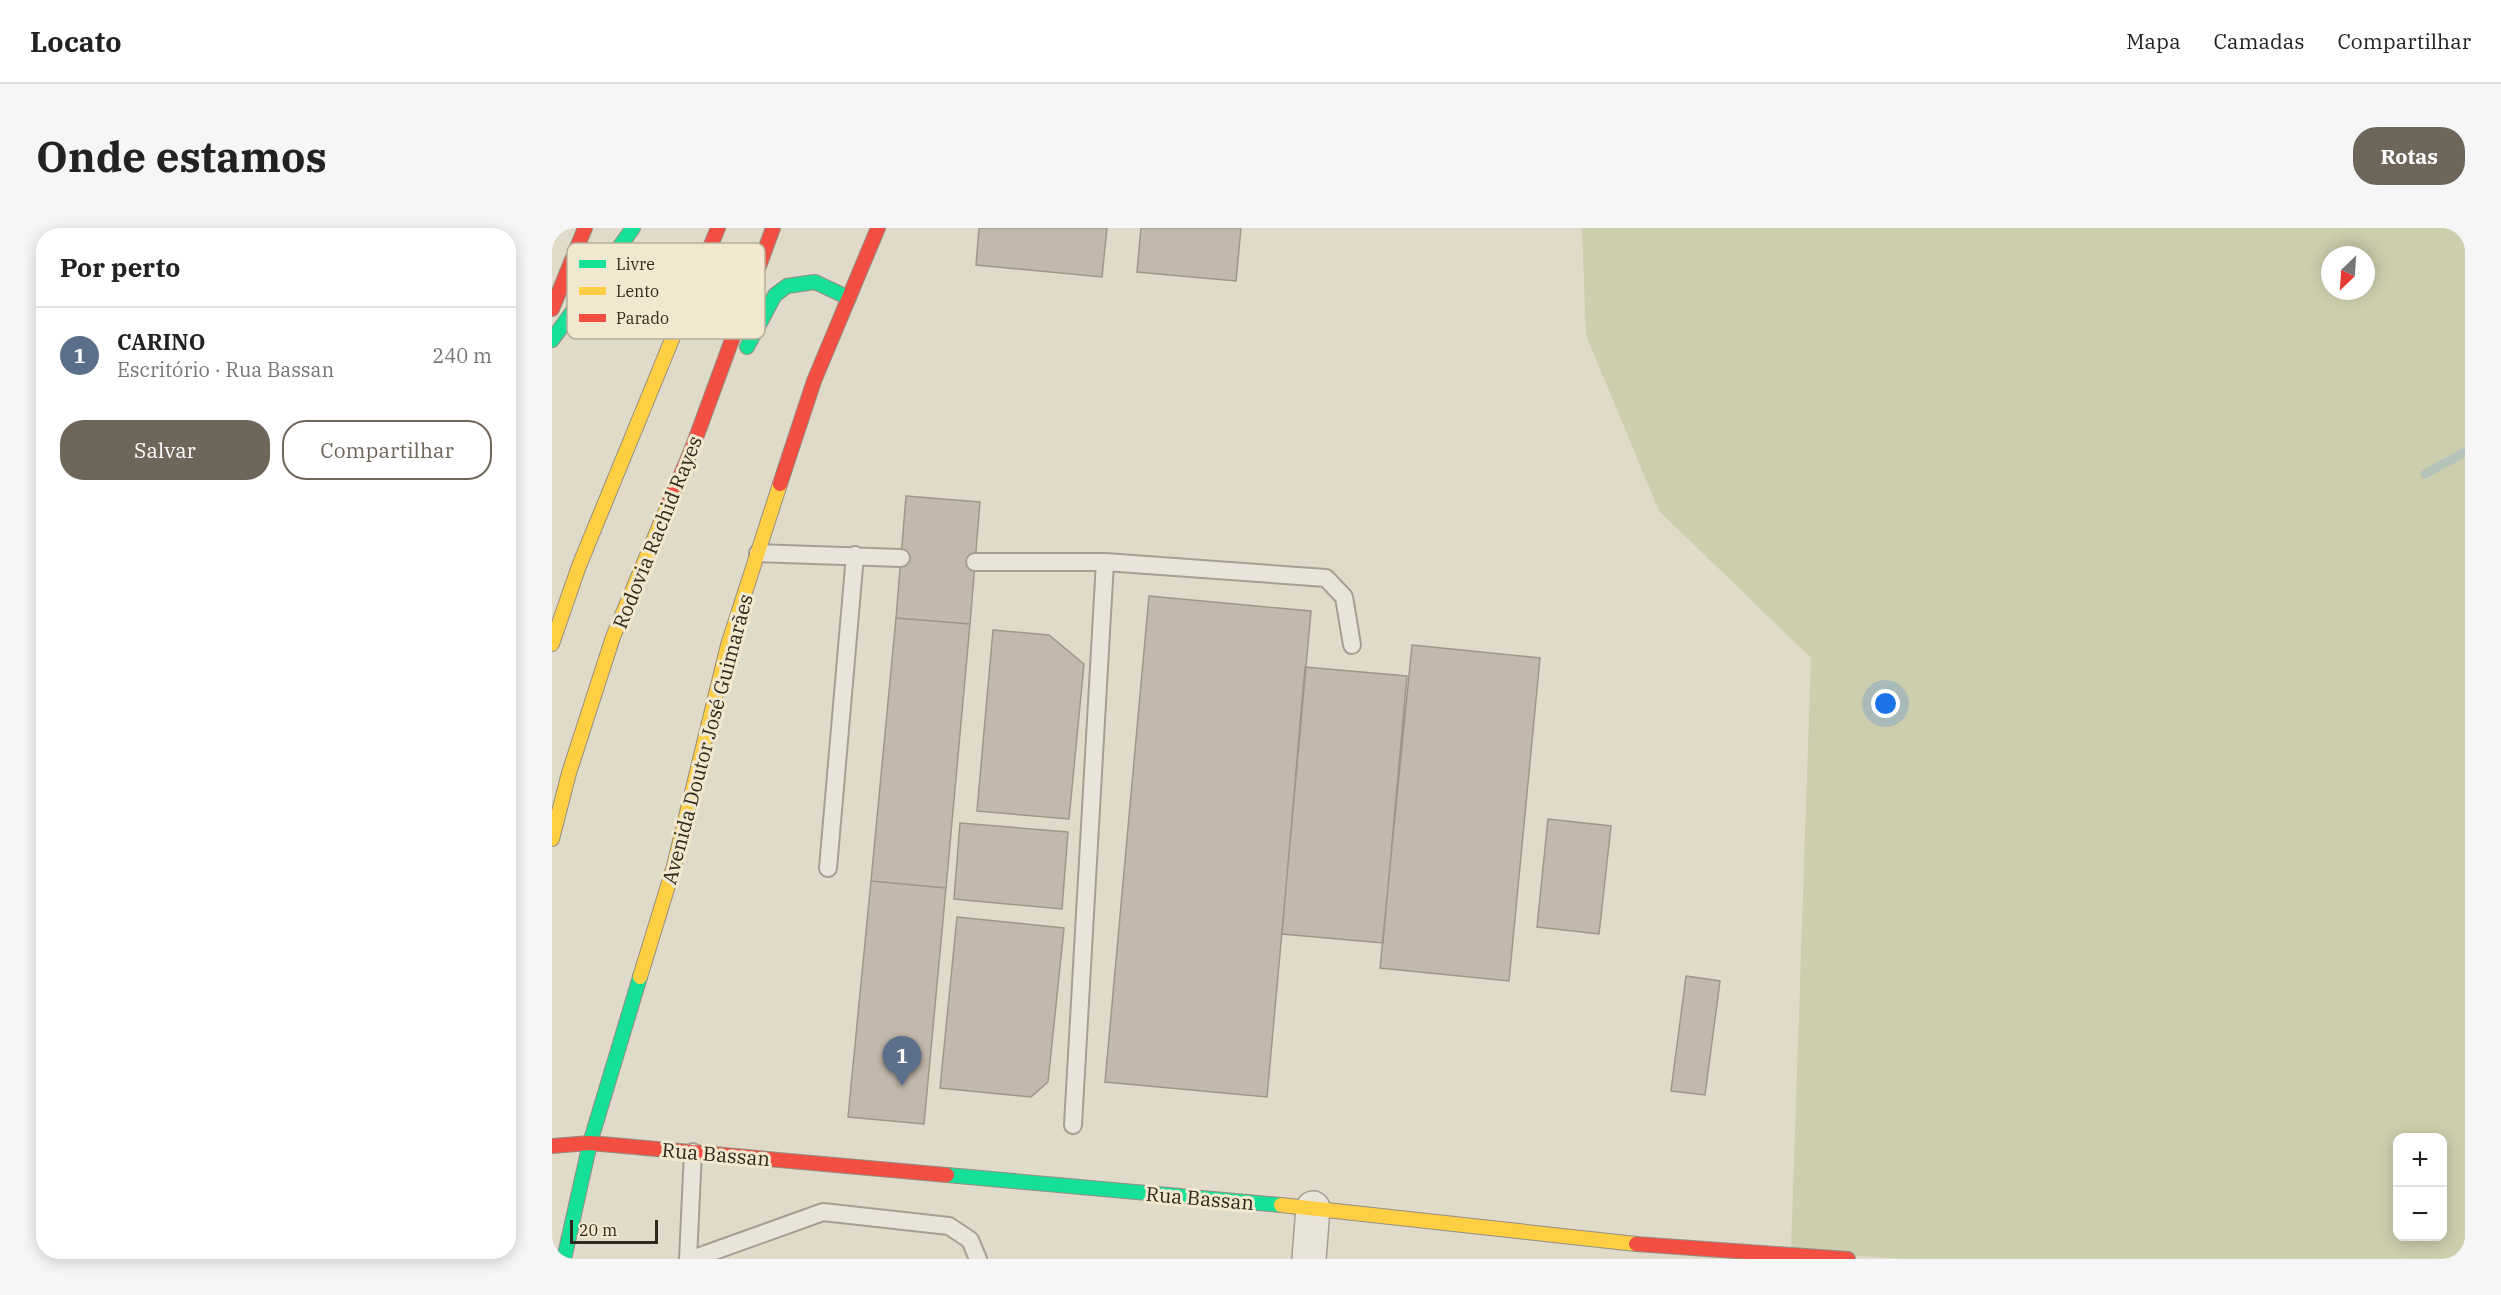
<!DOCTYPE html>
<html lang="pt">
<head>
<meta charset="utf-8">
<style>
  body { margin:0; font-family:"IBM Plex Serif",serif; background:#f6f6f6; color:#222 }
  .controls { position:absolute; right:18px; bottom:18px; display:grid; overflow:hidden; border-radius:12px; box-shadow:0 3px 15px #0003 }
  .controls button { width:54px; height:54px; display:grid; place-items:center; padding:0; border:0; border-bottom:2px solid #e0e0e0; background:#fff; color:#222; font:30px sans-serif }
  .compass { position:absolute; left:1769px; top:18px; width:54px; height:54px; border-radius:50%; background:#fff; box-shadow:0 3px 15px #0003; rotate:205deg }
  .scale { position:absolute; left:18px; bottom:15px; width:88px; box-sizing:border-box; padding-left:6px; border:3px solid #31281d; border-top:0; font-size:16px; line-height:21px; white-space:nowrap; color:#31281d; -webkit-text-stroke:4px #f1e8cf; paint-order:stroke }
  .you { position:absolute; left:1334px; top:476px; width:21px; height:21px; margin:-15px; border:4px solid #fff; border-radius:50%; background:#1a73e8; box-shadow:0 0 0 9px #1a73e833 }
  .badge { display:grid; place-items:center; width:39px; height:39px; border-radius:50%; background:#6e6659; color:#fff; font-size:20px; font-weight:700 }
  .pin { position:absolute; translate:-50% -50px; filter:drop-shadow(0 2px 3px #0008) }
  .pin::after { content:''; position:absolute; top:32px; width:21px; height:18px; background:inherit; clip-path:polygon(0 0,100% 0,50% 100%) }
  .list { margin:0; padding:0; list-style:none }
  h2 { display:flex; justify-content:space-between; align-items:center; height:78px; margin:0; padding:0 24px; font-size:26px }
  h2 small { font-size:20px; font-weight:400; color:#767676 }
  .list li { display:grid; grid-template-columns:39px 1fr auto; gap:18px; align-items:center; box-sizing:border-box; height:96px; padding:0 24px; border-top:2px solid #e0e0e0 }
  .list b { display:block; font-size:22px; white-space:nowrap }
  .list p { margin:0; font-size:20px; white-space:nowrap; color:#767676 }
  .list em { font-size:20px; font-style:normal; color:#767676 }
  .actions { display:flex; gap:12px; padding:18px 24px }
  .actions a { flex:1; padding:14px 0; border:2px solid #6e6659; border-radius:24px; text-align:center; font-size:21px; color:#6e6659 }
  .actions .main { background:#6e6659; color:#fff }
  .map { position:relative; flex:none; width:1913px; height:1031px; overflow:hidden; border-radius:24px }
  header { display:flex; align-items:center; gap:36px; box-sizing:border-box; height:84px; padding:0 30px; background:#fff; border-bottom:2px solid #e0e0e0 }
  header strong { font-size:28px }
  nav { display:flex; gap:33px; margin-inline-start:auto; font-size:21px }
  .intro { display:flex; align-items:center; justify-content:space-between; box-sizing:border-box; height:144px; padding:0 36px }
  h1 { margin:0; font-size:42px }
  .button { padding:15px 27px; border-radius:24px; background:#6e6659; color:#fff; font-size:21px; font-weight:700 }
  main { display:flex; gap:36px; padding:0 36px }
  aside { flex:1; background:#fff; border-radius:24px; box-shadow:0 3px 15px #0003 }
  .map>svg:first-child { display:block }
</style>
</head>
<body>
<header>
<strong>Locato</strong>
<nav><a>Mapa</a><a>Camadas</a><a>Compartilhar</a></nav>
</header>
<div class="intro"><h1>Onde estamos</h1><a class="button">Rotas</a></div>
<main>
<aside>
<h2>Por perto<small></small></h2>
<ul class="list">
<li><span class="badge" style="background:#5c6f8a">1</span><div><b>CARINO</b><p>Escritório · Rua Bassan</p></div><em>240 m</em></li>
</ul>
<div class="actions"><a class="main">Salvar</a><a>Compartilhar</a></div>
</aside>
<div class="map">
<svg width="1913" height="1031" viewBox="0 0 1913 1031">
  <rect width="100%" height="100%" fill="#e0dac9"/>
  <path fill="#cdcead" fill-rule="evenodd" d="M1030,0H1913V1031H1351L1239,1023L1259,430L1107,283L1034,107ZM1778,27H1814V63H1778ZM1846,910H1890V1008H1846Z"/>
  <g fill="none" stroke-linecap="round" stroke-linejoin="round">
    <path stroke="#b5c4bb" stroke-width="9" d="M1873,246L1913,224"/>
  </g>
  <path fill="#c3b9ab" stroke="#9f9689" stroke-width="1.5" d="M427,0H555L550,49L424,37Z
    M589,0H689L684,53L585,44Z
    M354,268L428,274L418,396L344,390Z
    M597,368L759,383L715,869L553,854Z
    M344,390L418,396L394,660L319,653Z
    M441,402L497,407L532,436L517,591L425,583Z
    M860,417L988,430L957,753L828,740Z
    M753,439L855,448L831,715L730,706Z
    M996,591L1059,598L1047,706L985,699Z
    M408,595L516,604L510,681L402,671Z
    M319,653L394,660L372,896L296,889Z
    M405,689L512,700L496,854L479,869L388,860Z
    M1134,748L1168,753L1153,867L1119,863Z"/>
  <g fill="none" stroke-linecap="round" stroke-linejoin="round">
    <defs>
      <path id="lane" d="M206,325L349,330
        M423,334H553L774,350L792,369L800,417
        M276,640L303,327
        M521,897L553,334
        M136,1031L141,924
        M140,1031L271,984L397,998L418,1012L426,1031"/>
      <path id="street" d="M757,1031L761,980"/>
      <path id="fast" d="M0,112L81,0
        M195,119L223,67L235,58L263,54L297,70
        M395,947L729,977
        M12,1031L38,915L88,749"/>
      <path id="slow" d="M0,416L27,338L137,70
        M0,611L17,545L61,409L117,275
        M88,749L122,638L176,417L228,256
        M729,977L1084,1016"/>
      <path id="jam" d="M137,70L166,0
        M0,81L33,0
        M228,256L262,153L326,0
        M117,275L141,218L221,0
        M0,918L38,915L395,947
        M1084,1016L1296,1031"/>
    </defs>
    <use href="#lane" stroke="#a59f93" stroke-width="20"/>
    <use href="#street" stroke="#a59f93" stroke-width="36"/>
    <use href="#fast" stroke="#948e83" stroke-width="16"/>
    <use href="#slow" stroke="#948e83" stroke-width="16"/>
    <use href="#jam" stroke="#948e83" stroke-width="16"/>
    <use href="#lane" stroke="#e8e4da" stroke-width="16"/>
    <use href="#street" stroke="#e8e4da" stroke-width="33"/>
    <use href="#fast" stroke="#16e098" stroke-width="14"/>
    <use href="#slow" stroke="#ffcf43" stroke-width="14"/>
    <use href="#jam" stroke="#f24e42" stroke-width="14"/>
  </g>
  <g text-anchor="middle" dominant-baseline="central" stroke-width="6" stroke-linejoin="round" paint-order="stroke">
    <g font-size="20" fill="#31281d" stroke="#f1e8cf">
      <text transform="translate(105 304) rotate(-68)">Rodovia Rachid Rayes</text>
      <text transform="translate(155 511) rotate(-75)">Avenida Doutor José Guimarães</text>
      <text transform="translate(164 926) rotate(5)">Rua Bassan</text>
      <text transform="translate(648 970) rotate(5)">Rua Bassan</text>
    </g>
  </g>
  <rect x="15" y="15" width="198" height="96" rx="9" fill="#f1e8cf" stroke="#b7ae9a" stroke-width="1.5"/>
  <rect x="27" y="32" width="27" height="8" fill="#16e098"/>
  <rect x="27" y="59" width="27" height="8" fill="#ffcf43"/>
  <rect x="27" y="86" width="27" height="8" fill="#f24e42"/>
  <g font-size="16" fill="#31281d">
    <text x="64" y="42">Livre</text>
    <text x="64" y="69">Lento</text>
    <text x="64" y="96">Parado</text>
  </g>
</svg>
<div class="controls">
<button>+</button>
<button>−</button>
</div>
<svg class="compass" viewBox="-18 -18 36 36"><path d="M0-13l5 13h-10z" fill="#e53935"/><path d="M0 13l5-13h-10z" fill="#767676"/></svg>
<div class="scale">20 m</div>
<div class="you"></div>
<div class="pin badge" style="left:350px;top:858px;background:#5c6f8a">1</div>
</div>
</main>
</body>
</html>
